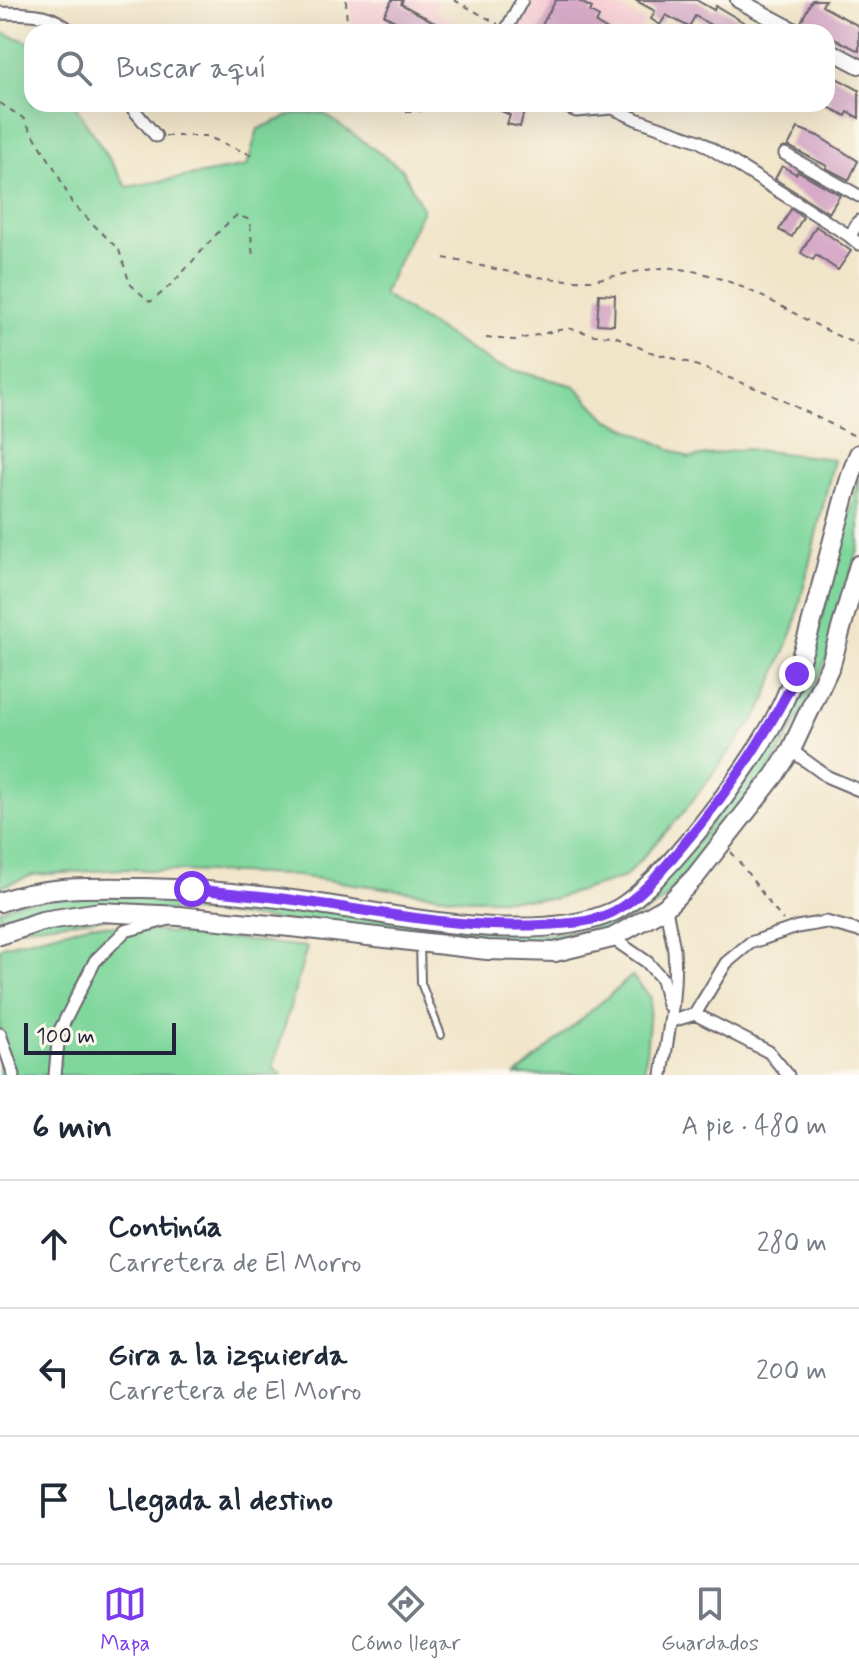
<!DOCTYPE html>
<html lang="es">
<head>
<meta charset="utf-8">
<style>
  body { margin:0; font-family:Mynerve,sans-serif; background:#f6f6f7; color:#1f2937 }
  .scale { position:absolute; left:24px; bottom:20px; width:152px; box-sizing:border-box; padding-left:8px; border:4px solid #22223b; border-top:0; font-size:22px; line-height:28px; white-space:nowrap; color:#22223b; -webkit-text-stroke:6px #fbf7ec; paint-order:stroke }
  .stop { position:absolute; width:24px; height:24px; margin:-18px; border:6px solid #7c3aed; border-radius:50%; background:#fff }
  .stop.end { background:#7c3aed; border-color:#fff; box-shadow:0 2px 8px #0008 }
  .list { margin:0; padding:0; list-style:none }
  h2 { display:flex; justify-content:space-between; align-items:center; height:104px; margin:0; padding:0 32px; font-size:34px }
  h2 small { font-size:26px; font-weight:400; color:#747a83 }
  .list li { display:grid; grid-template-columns:52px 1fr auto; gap:24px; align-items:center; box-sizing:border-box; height:128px; padding:0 32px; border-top:2px solid #e0e1e3 }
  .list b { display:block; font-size:30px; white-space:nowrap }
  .list p { margin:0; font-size:26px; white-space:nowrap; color:#747a83 }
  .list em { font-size:26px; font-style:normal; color:#747a83 }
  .icon { flex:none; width:44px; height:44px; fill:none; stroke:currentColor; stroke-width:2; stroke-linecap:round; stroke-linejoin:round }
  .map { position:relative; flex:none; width:859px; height:1075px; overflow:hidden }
  .search { position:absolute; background:#fff; box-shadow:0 8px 32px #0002; left:24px; right:24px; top:24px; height:88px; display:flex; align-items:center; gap:20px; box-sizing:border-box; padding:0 28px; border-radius:24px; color:#747a83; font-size:30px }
  .sheet { height:488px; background:#fff }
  nav { display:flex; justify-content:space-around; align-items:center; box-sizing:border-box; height:112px; border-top:2px solid #e0e1e3; background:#fff; font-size:22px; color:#747a83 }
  nav a { display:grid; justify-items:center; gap:4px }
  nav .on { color:#7c3aed }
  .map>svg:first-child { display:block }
</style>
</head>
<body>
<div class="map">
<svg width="859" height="1075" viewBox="0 0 859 1075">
  <rect width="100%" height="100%" fill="#fbf7ec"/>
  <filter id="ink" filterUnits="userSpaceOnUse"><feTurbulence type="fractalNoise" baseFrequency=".0125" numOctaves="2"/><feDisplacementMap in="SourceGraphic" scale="16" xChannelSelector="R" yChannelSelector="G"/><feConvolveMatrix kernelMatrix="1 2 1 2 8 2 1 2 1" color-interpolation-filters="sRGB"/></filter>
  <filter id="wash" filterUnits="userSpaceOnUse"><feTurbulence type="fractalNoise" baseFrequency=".006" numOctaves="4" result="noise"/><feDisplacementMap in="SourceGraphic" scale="32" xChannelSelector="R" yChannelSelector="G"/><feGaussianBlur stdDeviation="1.8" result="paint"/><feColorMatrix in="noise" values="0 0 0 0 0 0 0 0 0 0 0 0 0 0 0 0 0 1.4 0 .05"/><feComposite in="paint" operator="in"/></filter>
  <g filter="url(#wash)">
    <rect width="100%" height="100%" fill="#f1e5c9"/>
    <path fill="#f7cfd5" d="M350,0H440L434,11L474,32H352Z
      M531,0H606L645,21L639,32H513Z"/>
    <path fill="#7fd79c" stroke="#507c6c" stroke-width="2" d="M0,32L32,43V104H74L127,187L247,166L258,129L293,114L323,113L402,169L423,209L383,295L495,365L575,386L607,419L689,458L745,449L834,459L794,628L761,710L683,813L625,877L553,899H465L289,875L123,869L33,875L0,887Z
      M859,477V546L826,660L810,698L771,768L741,809L662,902L610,933L555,948L174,910L0,930V910L19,902L87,896H183L534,933L576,932L619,918L655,892L703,835L783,722L806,679Z
      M92,924L307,947L273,1068L283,1075H0V949L3,946Z
      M632,976L651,998L644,1075H516Z"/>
    <g id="blocks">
      <path fill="#d7abc7" d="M392,0H403L401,4L452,32H415L384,15Z
        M556,0H577L592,8L590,12L599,17L596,23L611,32H538Z
        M635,0H696L714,10L716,6L745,23L740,32H714L716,28L695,16L689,27L666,15L660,25L651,19L655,11Z
        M812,0H825L822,6L859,26V51L833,38L831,40L827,39V32H820L801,22Z
        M827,73L859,90V118L848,112L846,116L828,107L831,102L827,100Z
        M486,104H526L520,127L507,124L510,115Z
        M798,128L818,136L858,161L849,180L826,168L827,166L788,146Z
        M782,166L796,174L798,171L840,195L829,213L775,179Z
        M791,209L803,217L792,237L779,230Z
        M816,226L851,251L838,270L816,255L813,260L801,253Z
        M599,294L615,295L614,325L597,324Z"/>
    </g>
  </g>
  <g filter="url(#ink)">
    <use href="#blocks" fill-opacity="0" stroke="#6a666d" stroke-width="2"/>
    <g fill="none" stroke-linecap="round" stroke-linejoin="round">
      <defs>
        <path id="service" d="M420,943L421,983L441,1035"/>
        <path id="minor" d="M0,13C27,14 51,11 71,32
          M505,32L522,0
          M129,104L156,136
          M560,104L576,111L613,108L636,119L699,141L848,235L859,244
          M785,154L859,196
          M850,236L859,221
          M791,750L828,777L859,790
          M612,938L647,962L662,979L668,1005
          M695,1014L769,1052L788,1075
          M672,1021L695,1014L726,963L750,943L797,927L826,922L859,931
          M0,1034L14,1075
          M55,1075L59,1032L95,961L125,931L166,920
          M662,1075C668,1033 677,993 674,950C672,936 668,922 666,907"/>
        <path id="tertiary" d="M738,0L797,32
          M827,49L859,66"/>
        <path id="primary" d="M0,902C45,885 96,888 144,888C198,889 253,894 307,902C390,914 535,947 612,912C659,891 750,767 775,719C808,657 820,585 839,518C845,497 850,474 859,454
          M0,935L42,921L100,912L179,916L300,928L487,950L555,952L612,938L666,907L695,877L774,776L791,750L831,664L859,565"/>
      </defs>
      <use href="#service" stroke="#6a666d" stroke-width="10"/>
      <use href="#minor" stroke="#6a666d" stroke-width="15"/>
      <use href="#tertiary" stroke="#6a666d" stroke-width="18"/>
      <use href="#primary" stroke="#6a666d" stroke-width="22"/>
      <path stroke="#6a666d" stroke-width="2" stroke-dasharray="6 6" stroke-linecap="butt" d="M346,0L347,32
        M454,0L498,24
        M0,103L23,118L55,169L72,203L119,250L130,284L150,302C184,278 205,241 237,215L250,220L253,259
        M383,104C401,112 419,116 435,104
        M165,136H206L256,157
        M444,258C491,267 540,282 589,280C614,278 651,266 673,268C743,275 796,320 859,345
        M486,338L515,340L568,328L594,335L615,336L647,351L687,362L766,392L859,438
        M731,852C750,874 764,898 783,920"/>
      <use href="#service" stroke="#fff" stroke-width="6"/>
      <use href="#minor" stroke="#fff" stroke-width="11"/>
      <use href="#tertiary" stroke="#fff" stroke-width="14"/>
      <use href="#primary" stroke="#fff" stroke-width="18"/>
    </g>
  </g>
  <g fill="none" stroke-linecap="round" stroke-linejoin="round" filter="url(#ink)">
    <path stroke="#7c3aed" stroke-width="10" d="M192,889C231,893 269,896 307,902C385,913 463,929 542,925C566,924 591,923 613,912C640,898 660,873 679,850C726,795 765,739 797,674"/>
  </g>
</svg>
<div class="scale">100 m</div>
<div class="stop" style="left:192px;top:889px"></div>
<div class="stop end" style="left:797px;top:674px"></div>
<div class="search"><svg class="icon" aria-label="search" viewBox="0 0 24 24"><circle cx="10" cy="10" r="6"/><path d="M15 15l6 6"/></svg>Buscar aquí</div>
</div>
<section class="sheet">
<h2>6 min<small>A pie · 480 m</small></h2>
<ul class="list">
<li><svg class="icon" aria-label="ahead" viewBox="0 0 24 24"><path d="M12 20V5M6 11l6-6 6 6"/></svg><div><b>Continúa</b><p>Carretera de El Morro</p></div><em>280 m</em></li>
<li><svg class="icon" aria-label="left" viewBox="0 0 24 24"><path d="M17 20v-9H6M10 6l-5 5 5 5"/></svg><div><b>Gira a la izquierda</b><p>Carretera de El Morro</p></div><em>200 m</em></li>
<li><svg class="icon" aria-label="arrive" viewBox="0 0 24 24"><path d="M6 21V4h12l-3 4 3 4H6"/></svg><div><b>Llegada al destino</b></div></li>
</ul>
</section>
<nav>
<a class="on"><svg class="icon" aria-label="map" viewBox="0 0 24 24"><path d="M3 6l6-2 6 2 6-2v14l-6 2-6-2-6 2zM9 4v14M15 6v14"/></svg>Mapa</a>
<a><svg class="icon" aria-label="directions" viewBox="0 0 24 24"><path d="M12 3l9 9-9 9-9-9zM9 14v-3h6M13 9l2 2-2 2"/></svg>Cómo llegar</a>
<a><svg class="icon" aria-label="saved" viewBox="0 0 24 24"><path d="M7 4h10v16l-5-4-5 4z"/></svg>Guardados</a>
</nav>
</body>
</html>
